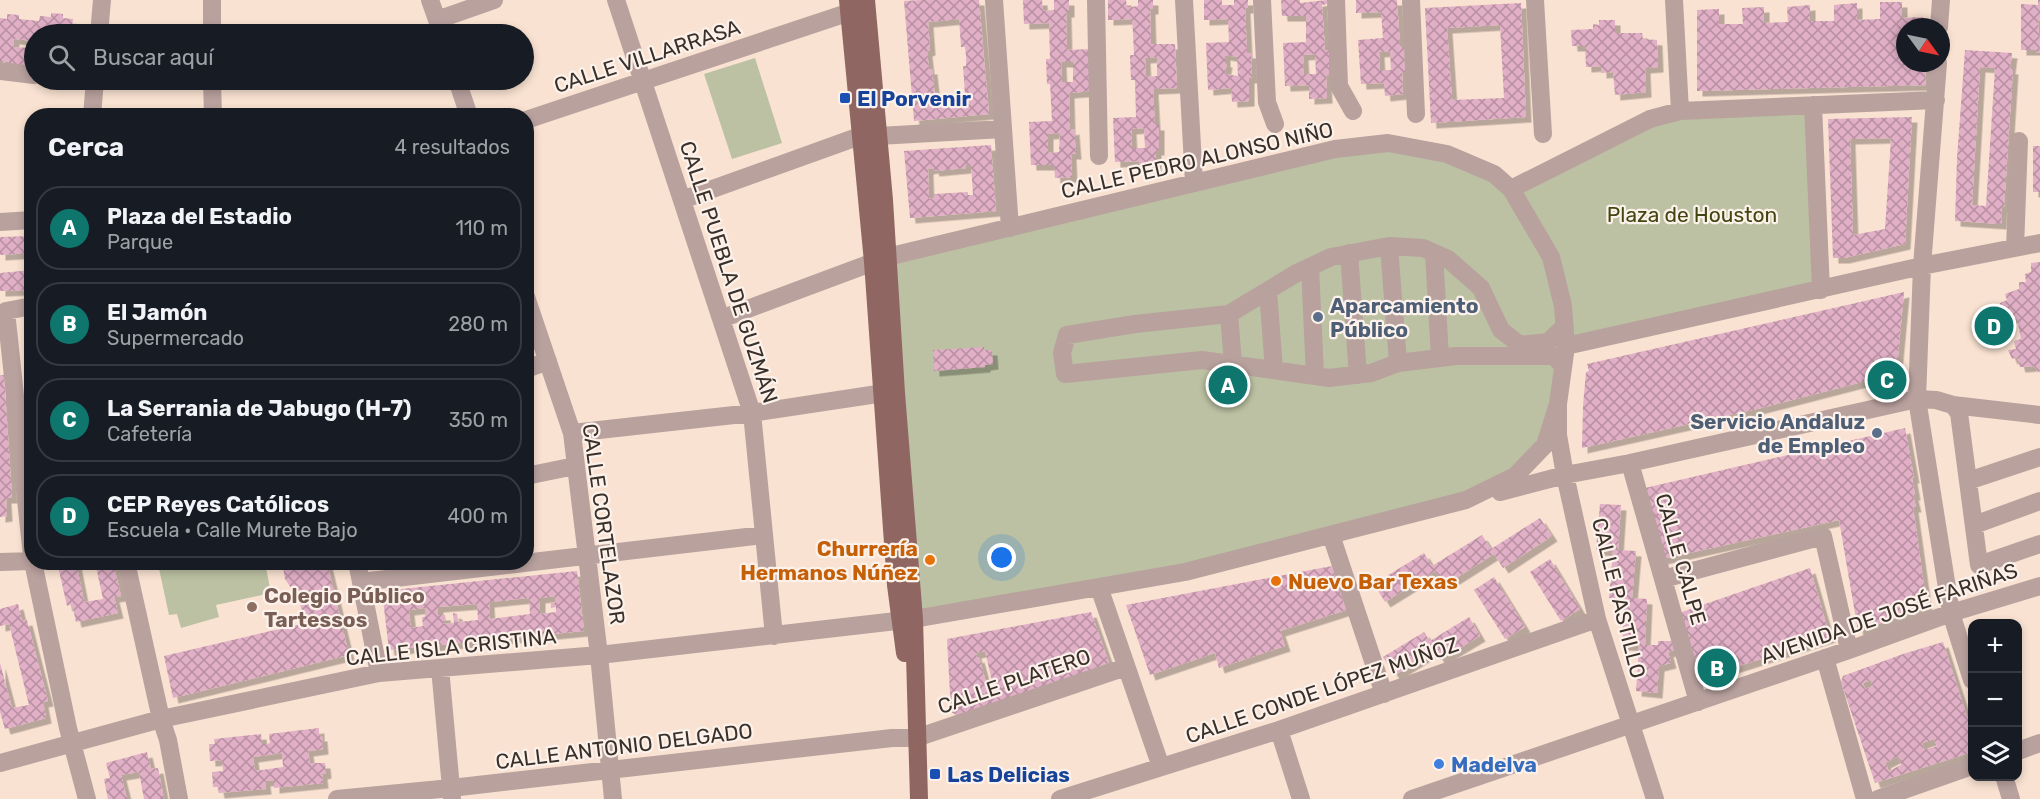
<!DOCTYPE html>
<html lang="es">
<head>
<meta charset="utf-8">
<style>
  body { margin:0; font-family:Rubik,sans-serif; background:#20242c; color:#f1f3f6 }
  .controls { position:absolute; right:18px; bottom:18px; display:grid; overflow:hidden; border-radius:12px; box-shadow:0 3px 9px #0003 }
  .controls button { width:54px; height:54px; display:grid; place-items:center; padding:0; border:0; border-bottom:2px solid #363941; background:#171b24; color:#f1f3f6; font:30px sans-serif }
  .compass { position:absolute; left:1896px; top:18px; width:54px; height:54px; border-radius:50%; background:#171b24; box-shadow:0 3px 9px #0003; rotate:123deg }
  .you { position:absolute; left:1002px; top:558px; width:21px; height:21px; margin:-15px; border:4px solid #fff; border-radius:50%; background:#1a73e8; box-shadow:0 0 0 9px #1a73e833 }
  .badge { display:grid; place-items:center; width:39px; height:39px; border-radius:50%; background:#0f766e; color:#fff; font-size:20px; font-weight:700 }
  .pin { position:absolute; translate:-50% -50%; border:3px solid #fff; box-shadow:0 2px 6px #0006 }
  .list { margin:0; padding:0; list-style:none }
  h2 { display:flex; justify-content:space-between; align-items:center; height:78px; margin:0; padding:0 24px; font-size:26px }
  h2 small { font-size:20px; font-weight:400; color:#9ea1a6 }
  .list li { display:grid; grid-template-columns:39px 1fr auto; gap:18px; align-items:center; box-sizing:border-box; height:84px; margin:0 12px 12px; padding:0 12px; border:2px solid #363941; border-radius:24px }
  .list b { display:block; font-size:22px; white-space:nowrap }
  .list p { margin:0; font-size:20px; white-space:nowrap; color:#9ea1a6 }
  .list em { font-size:20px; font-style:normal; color:#9ea1a6 }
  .icon { flex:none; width:33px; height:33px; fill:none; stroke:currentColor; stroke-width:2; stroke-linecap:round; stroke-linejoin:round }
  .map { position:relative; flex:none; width:2040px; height:799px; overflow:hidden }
  .search { position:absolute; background:#171b24; box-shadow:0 3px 9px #0003; left:24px; top:24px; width:510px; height:66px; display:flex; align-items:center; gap:15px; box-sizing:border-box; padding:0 21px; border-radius:33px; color:#9ea1a6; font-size:22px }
  .panel { position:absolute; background:#171b24; box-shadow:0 3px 9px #0003; left:24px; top:108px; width:510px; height:462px; border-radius:24px }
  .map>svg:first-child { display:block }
</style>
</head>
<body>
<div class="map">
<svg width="2040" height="799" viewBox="0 0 2040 799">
  <defs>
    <pattern id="building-cross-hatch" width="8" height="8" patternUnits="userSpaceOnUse" patternTransform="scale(1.5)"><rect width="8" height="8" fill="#e1afc6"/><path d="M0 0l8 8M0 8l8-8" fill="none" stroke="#b78fa1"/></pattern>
    <filter id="shadow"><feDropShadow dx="5.5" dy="5.5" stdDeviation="0" flood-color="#0004"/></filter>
  </defs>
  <rect width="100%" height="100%" fill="#f9e2d1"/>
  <path fill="#bbc1a2" d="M755,58L782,143L732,159L704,74Z
    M1813,105L1821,290L1566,346L1545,445L1515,476L1331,535L914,619L887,257L1335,149L1447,154L1511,189L1650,119Z
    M163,562L265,563L271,593L216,605L219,617L181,628L177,614L169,615L158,564Z"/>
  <path fill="url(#building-cross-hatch)" fill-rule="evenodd" filter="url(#shadow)" d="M921,0H979L989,114L914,121L904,1ZM959,19L961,47H965L966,56V66H963L965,94L935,97L932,69H929L927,51L930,50L928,22Z
    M1023,0H1042L1043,11L1054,10V0H1069V12H1066L1067,50L1091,49L1093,91L1069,93L1070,130L1074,129L1076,154H1071L1072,177L1055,178L1054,165H1031L1029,122L1052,121L1050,84H1047L1046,59H1050L1049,23L1024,24ZM1061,62H1073V82H1062ZM1060,133L1059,152L1048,153V134Z
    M1108,0H1126L1127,7H1131L1138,6V0H1153V9H1150L1151,44H1175L1177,88L1153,89L1155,125H1159V150H1156V173L1139,174V161L1115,162L1113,118L1136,117L1135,80H1131L1130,55H1134L1133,33L1132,19L1108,20ZM1157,57V76L1146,77L1145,58ZM1144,128L1145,148H1132L1131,129Z
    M1204,0H1222V5H1234V0H1248V8H1245L1246,30L1247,53H1251L1252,78H1249V101L1232,102L1231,88L1208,90L1206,43L1229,42L1228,19L1204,20ZM1225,55L1237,57L1238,76L1225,74L1227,62H1225Z
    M1281,0H1300V3L1327,0V4L1322,5L1325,50H1329V75L1326,76L1327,98L1309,99V85L1285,86L1283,43L1306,42V16H1282ZM1315,54L1316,74H1304L1303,55Z
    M1356,0H1397L1400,47L1404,46L1405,72H1402L1403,94L1385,96L1384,83L1361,84L1358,40L1383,38L1381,12L1356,13ZM1390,51L1391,70H1380L1379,52Z
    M2038,0H2040V20L2038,21L2040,53H2037L2036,50H2021V4L2038,5Z
    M1880,2H1902V18L1923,17V27H1905V63H1925L1926,85L1697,91V10L1719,9V24H1743L1742,8L1764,7V23L1788,22L1787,7L1810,5V21H1834V5L1857,3V20L1880,19Z
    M1521,3L1526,117L1431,123L1425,8ZM1500,25L1504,98L1452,100L1447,28Z
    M51,13L63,14V18L73,19L71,34H34V41L14,39L13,47L31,48L30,68L8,70L9,62H0V18L7,19V14L19,15V19L39,21L40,16L51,17Z
    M1599,20H1615V33H1642L1643,39L1657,40L1658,67L1645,68L1646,92L1615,95L1613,72L1601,73V66L1586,67L1585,46H1572L1571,30L1593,29V24L1599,25Z
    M1965,50L2012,53L2010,69H2013L2004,207H2002L2001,224L1955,221L1957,158ZM1980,67L1995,68L1986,206L1972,205Z
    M1912,117L1905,244L1844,258H1833L1828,119ZM1891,138L1885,229L1853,235L1850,139Z
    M991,145L996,211L910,218L904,151ZM966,165H971L973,195H968V192L934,194V198L929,199L928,169L933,168L934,171L966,168Z
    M2033,146H2040V192H2033Z
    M32,236V253L0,255V237Z
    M2040,262V371L2038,372L2034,366L2020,367L2017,357L2012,359L2008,350L2016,349L2014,341L2021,339L2017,319L2011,318L2009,314L2001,313L2000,303L2007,300L2005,294L2019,289V282H2026L2025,274L2031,272V263Z
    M32,270V290L0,291V273Z
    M1904,292L1897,366L1892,367L1893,374L1761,408L1582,448L1583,406L1586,372L1589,371L1587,364Z
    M32,342V380H30L27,343Z
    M984,347V350H992L993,364L985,365V367L934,371L933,350Z
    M0,375H4L12,498H6L7,516L0,517Z
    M1905,428L1914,478H1912L1915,495H1913L1916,507H1913L1927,607L1858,631L1839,520L1662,559L1645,488Z
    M1600,504L1621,505L1618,550L1636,551L1632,598L1647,599L1645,645H1658V641H1676L1677,649L1668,652L1671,663L1659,666L1657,693L1636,691L1639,646L1622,645L1625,599L1609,598L1613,551L1596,550Z
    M1540,518L1552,536L1503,568L1494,554L1445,585L1435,571L1385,602L1374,584L1424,553L1432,566L1482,535L1491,549Z
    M1550,559L1580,609L1561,621L1530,572Z
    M57,562H76L84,602L103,599L95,562H113L121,596L114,597L118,613L76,622L72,604L67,606Z
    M282,562H327L349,655L173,698L164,656L305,623L299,600L285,579Z
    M1332,566L1346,610L1280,631L1285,646L1219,668L1215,653L1150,675L1126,605Z
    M1810,568L1830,637L1701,678L1679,613Z
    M577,571L584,631L389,650L382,591ZM555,596V603H551V608L556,607V612L540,614V598ZM529,598L530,614L490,619L489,602ZM477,604L478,620L458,622L457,614L453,613L454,623L443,624V620H446L445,615H438V607ZM425,608V617H422L423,626L411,628L409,610Z
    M1494,577L1525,627L1505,639L1474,590Z
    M18,604L22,621L27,620L48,701L43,702L46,718L5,729L0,712V663L12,708L29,705L9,624L0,626V609Z
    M1091,612L1109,663L960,717L951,712L947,639ZM985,651L992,681L986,682L979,657L977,658L976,653Z
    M1469,617L1480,636L1440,660L1435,650L1395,675L1383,657L1424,632L1430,641Z
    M1943,642L1972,732V752L1875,783L1841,682L1843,676L1903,654ZM1871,680L1873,686L1865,689L1863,683ZM1934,739L1937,746L1924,750L1922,743ZM1899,756L1901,765L1889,771L1885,763Z
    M319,728V736H322L323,749L308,751L310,763H325L326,773L322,774L323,783L274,788V780L265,781L266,789L219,793L218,787H213L212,772L223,771L222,760L210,761L209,744H215L214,739L261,734L262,744H267L270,743L269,734ZM282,753L283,767L255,771L253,757Z
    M147,752L151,769L158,768L164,799H144L139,772L121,775L127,799H108L104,779L110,778L106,763Z"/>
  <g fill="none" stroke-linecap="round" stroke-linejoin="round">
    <path stroke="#b9a19e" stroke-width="18" d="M212,0V34
      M430,0L442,34
      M616,0L752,413L774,636
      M994,0L1010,228
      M1096,0L1099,156
      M1184,0L1194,183
      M1262,0L1267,102L1275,124
      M1336,0L1339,86L1353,111
      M1411,0L1416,114
      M1535,0L1543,134
      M1674,0L1680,111
      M437,20L494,0
      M1939,27L1941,0
      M99,34L102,0
      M1938,63L1922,266L1917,399L1951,613L1972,680
      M0,71L34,75
      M212,80L213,116
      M457,80L469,116
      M1813,105L1821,290
      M92,116L95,80
      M526,120L850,12
      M878,136L1003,129
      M1511,189L1650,119L1680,111L1936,100
      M682,200L860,136
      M0,222L32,220
      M1389,246L1398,363
      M2015,248L2019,141
      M1349,253L1358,375
      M1434,253L1440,358
      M1310,267L1315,376
      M1268,291L1274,370
      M526,297L572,433L599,655L613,799
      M6,311L32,556
      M1229,314L1233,364
      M0,317L6,311L32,306
      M721,319L887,257L1335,149L1388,143L1447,154L1494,174L1511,189L1551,257L1563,306L1566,346L1558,404V435L1565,475L1597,619L1655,799
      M1566,346L1922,266L2040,243
      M1563,366L1554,356H1456L1398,363L1371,373L1329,378L1202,360L1065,374L1062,353L1067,335L1135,324L1229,314L1295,274L1331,257L1389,246L1423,248L1448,259L1481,288L1501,330L1520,345L1548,342L1564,327
      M526,369L548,361
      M1953,405L1959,413L1979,565L2040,544
      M572,433L752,413L884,393
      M1630,463L1698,702
      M526,476L575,466
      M1968,481L2040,457
      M1500,492L1565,475L1630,463L1917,399L1936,400L1953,405L2040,415
      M1974,525L2040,501
      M1331,535L1384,694
      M0,562L32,561
      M33,562L68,728L87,799
      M126,562L161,719L168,740L179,799
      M357,562L379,673
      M1663,579L1823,536L1849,650
      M361,582L764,535
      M1099,587L1161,767
      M1825,658L1865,799
      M440,668L452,799
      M1279,730L1301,799
      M2018,751L2040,743
      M0,763L161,719L379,673L599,655L914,619L1185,572L1466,500L1515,476L1545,445L1558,404
      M2004,776L2011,799
      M337,799L451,788L892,738H916L1126,667
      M1060,799L1279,730L1597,619
      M1412,799L1849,650L1951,613L2040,586
      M1878,799L1972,766"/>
    <path stroke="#906662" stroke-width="18" d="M848,0L873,262L896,585L905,653
      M866,0L884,200L896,393L914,619L919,799"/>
  </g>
  <g fill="#1a4fb4" stroke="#fcf2eb" stroke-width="2">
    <rect x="839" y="92" width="12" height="12" rx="3"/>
    <rect x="929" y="768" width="12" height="12" rx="3"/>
  </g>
  <g fill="#5c6f8a" stroke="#fcf2eb" stroke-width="2">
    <circle cx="1318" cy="317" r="6"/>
    <circle cx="1877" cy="433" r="6"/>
  </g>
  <g fill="#e8710a" stroke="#fcf2eb" stroke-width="2">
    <circle cx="930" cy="560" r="6"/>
    <circle cx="1276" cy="581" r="6"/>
  </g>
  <circle fill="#8d6e63" stroke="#fcf2eb" stroke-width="2" cx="252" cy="607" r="6"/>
  <circle fill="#3f7fe0" stroke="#fcf2eb" stroke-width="2" cx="1439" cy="764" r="6"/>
  <g text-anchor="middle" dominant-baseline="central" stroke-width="4.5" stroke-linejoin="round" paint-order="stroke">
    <g font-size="21" fill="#393029" stroke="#fcf2eb">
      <text transform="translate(647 56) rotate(-18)">CALLE VILLARRASA</text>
      <text transform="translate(1197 160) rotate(-13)">CALLE PEDRO ALONSO NIÑO</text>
      <text transform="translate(729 272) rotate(72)">CALLE PUEBLA DE GUZMÁN</text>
      <text transform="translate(604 524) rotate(82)">CALLE CORTELAZOR</text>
      <text transform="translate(1681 559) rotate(74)">CALLE CALPE</text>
      <text transform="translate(1619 598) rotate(76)">CALLE PASTILLO</text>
      <text transform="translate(1889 613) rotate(-19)">AVENIDA DE JOSÉ FARIÑAS</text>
      <text transform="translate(451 647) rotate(-6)">CALLE ISLA CRISTINA</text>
      <text transform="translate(1014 681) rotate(-19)">CALLE PLATERO</text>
      <text transform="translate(1322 690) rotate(-19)">CALLE CONDE LÓPEZ MUÑOZ</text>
      <text transform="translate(624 746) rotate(-7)">CALLE ANTONIO DELGADO</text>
    </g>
    <g font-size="21" font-weight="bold" fill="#164399" stroke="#fcf2eb" text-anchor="start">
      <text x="857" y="98">El Porvenir</text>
      <text x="947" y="774">Las Delicias</text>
    </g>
    <g font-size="21" fill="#3f4610" stroke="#fcf2eb">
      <text x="1692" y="214">Plaza de Houston</text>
    </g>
    <g font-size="21" font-weight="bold" fill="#4e5e75" stroke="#fcf2eb" text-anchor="start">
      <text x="1330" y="305">Aparcamiento<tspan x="1330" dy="24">Público</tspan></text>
      <text x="1865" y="421" text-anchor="end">Servicio Andaluz<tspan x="1865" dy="24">de Empleo</tspan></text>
    </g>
    <g font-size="21" font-weight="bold" fill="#c56008" stroke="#fcf2eb" text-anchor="end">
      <text x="918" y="548">Churrería<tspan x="918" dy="24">Hermanos Núñez</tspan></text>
      <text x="1288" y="581" text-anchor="start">Nuevo Bar Texas</text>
    </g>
    <g font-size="21" font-weight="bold" fill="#785e54" stroke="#fcf2eb" text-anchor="start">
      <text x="264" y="595">Colegio Público<tspan x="264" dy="24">Tartessos</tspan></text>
    </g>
    <g font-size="21" font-weight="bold" fill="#366cbe" stroke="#fcf2eb" text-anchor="start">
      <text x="1451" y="764">Madelva</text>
    </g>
  </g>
</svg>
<div class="controls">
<button>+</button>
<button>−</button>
<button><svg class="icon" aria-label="layers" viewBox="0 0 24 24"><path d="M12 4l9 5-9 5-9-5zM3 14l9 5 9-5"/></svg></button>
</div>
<svg class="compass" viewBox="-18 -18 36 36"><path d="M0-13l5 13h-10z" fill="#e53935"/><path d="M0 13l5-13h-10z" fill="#9ea1a6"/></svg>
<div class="you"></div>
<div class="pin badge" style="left:1228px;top:385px">A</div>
<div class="pin badge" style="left:1717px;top:668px">B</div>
<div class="pin badge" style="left:1887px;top:380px">C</div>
<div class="pin badge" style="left:1994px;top:326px">D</div>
<div class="search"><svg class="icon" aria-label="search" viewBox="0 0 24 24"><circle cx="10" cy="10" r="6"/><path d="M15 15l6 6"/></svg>Buscar aquí</div>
<section class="panel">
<h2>Cerca<small>4 resultados</small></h2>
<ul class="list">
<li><span class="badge">A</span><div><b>Plaza del Estadio</b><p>Parque</p></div><em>110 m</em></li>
<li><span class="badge">B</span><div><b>El Jamón</b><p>Supermercado</p></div><em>280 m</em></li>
<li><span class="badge">C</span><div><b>La Serrania de Jabugo (H-7)</b><p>Cafetería</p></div><em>350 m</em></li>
<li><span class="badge">D</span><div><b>CEP Reyes Católicos</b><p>Escuela · Calle Murete Bajo</p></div><em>400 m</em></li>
</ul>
</section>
</div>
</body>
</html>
